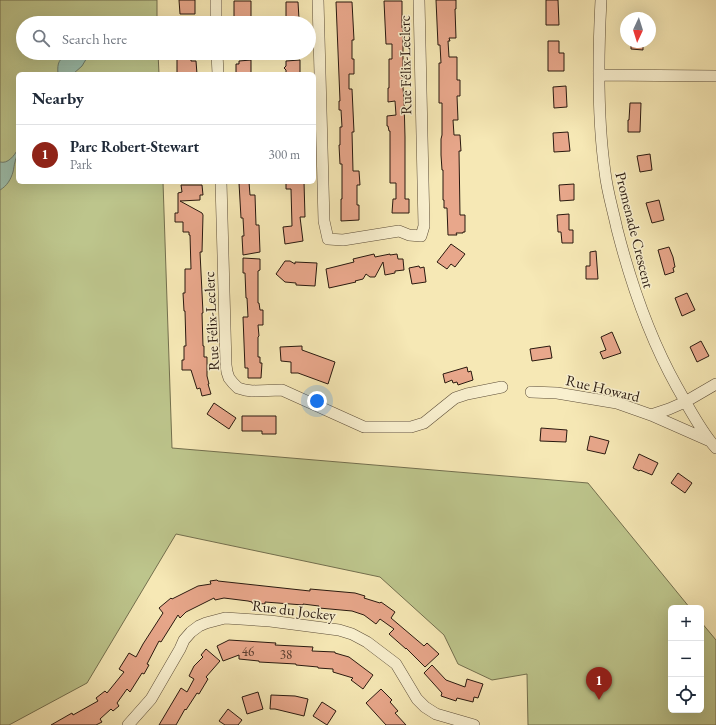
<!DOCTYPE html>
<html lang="en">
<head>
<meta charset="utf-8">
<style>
  body { margin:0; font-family:"EB Garamond",serif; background:#f2f2f3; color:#1f2937 }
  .controls { position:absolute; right:12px; bottom:12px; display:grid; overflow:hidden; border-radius:6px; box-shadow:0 4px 16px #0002 }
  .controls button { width:36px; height:36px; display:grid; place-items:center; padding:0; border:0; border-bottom:1px solid #e0e1e3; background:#fff; color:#1f2937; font:20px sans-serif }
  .compass { position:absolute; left:620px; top:12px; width:36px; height:36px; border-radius:50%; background:#fff; box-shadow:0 4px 16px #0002; rotate:184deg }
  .you { position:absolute; left:317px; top:401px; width:14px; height:14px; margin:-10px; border:3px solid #fff; border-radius:50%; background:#1a73e8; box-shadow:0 0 0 6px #1a73e833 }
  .badge { display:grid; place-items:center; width:26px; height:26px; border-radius:50%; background:#8f2418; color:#fff; font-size:13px; font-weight:700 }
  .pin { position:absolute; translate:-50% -33px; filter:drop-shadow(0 1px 2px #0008) }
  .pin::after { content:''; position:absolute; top:21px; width:14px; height:12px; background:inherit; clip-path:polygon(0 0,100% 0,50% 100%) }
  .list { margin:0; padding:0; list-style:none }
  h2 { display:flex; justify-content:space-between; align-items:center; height:52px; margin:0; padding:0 16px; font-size:17px }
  h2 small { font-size:13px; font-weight:400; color:#747a83 }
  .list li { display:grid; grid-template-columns:26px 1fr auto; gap:12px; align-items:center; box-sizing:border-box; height:60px; padding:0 16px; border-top:1px solid #e0e1e3 }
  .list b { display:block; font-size:15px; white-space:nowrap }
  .list p { margin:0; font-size:13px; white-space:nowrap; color:#747a83 }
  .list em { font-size:13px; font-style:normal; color:#747a83 }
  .icon { flex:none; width:22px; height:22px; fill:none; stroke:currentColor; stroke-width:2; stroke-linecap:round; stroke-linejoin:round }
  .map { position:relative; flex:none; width:716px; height:725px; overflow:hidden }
  .search { position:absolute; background:#fff; box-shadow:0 4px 16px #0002; left:16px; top:16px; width:300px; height:44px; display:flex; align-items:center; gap:10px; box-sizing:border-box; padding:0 14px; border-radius:22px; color:#747a83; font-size:15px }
  .panel { position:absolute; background:#fff; box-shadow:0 4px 16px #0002; left:16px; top:72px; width:300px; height:112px; border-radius:6px }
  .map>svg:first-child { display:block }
</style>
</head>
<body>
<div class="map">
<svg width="716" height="725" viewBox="0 0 716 725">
  <rect width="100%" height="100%" fill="#f6e8b5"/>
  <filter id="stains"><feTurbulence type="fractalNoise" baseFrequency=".005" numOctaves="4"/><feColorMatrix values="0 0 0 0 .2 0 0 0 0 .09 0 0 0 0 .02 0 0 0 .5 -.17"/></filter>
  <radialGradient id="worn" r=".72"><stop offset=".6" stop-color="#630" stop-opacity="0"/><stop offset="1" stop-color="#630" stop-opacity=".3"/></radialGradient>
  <path fill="#bdc58c" stroke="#736f4e" d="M0,0H157V23H23V53H158L159,74H18V182H163L172,448L588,483L690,608H671V710H701V622L716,640V725H528L527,674L492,680L458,664L444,635L380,577L176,534L87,683L9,725H0Z"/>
  <path fill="#9dc0ae" stroke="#6f7d6e" d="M68,53H84L88,56L82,66L73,74H58C57,62 59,60 68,53Z
    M18,149C18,157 16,156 15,162C14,165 14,168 13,172C11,179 7,186 0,190V162C8,164 14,156 18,149Z"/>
  <path fill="#e8a78b" stroke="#29190f" d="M179,0H195V14H180Z
    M436,0H456V9H455L456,38H449L450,41H448L449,57H457V80H460V96H457L458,120H453L454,135H460L461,151H459L460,215H465V232H463V233H456L457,235H448L447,208H444V200H443V170H442L441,155V139L442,135V103H439V63H441L440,45H438Z
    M546,0H558L559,25H546Z
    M234,1H251V19H245V21H234Z
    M384,1H402V28H403V88L404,99L405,137V199H409V213H392L393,199H396V183H390V131H389L388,126H387V116L396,115L395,101L388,102V88H389V59H392V44H386Z
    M286,2H298L299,19L286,20Z
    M336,2H352L354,40H352V59H354V74H349V89H352L354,132H352L353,171H359L360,185H357V205H359V220L341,221V199H342V164H340L339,145H340V127H342L341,110H339V101H340Z
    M548,41H559V53H564V71H548Z
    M631,42H643V50L631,49Z
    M184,54V57H191V61H196L197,74H177V55Z
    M251,60V74H236V64H239V61Z
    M300,60V74H286V70L284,68L286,66V61Z
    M566,86L567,107L554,108L553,87Z
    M630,103H641L640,132H628V120H629Z
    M568,132L570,151L554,152L553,133Z
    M650,154L652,170L640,172L637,156Z
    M241,182H249L250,195H255L256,225H259L260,252L243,255L242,236H244L243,218H241L239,183Z
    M286,182H304L305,217H300L303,241L285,244L283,227L292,226L291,189H286Z
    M574,184V200L560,201L559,185Z
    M181,185H202L203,195H200V200L180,201L202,213L203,215L202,252H200L203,313H202L203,346H204V357H207V376L209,384H208L211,394L202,396L200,388L197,389L191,370H182V360H184V346H186L185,311H184L183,293H185V269H191L190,235H189V232H183V222H175V213H178V193L182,192Z
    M659,200L664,220L652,223L646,203Z
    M569,214V230H573V243H562L561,232H558L557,215Z
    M451,244L465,254L455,267L451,264L447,269L437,262Z
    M669,247L673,257L675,267L673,268L674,272L665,275L658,250Z
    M596,251L598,279H586V266H590V252Z
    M374,254L375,257L390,254V255L397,254L398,259H403L404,270L395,271V273L385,275L383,262L375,277H370L366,274L363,279L355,281L356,282L329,288L326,269L354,262L353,259Z
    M243,258L260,259V270L258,271V303H259L260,310H263V325H258L259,336L258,337V357H260V363H262L261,378H248V368H245L243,317H248L247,298H246L245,273H243Z
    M285,261H290L295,264V262L317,263L315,286L296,285V283L285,282L276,274Z
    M419,266L420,268L424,267L426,282L412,284L409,268Z
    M687,293L695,310L682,316L675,298Z
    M612,332L621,353L603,359L600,352L606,350L601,337Z
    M701,341L709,356L697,362L690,347Z
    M302,346V350L335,362L328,384L298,373H291V362L281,361L280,347Z
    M550,346L552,358L532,361L530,349Z
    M467,367L468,372L471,371L473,380L458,385L457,382L453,383L452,380L445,383L443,374Z
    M214,403L236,418L229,429L207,414Z
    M242,416H276V434H262V431H242Z
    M541,428L567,430L566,442L540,441Z
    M590,436L609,441L605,454L587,450Z
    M639,454L658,463L652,475L640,470L639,471L633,468Z
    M678,473L692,483L685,493L671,483Z
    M217,580L218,581L310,591V589L355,593L365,596L364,598L380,603L381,602L395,612L391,618L424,646L427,643L439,654L425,667L406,648V649L389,634L394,629L380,619L376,624L364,615L352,611L319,608V606L303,604V605L265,602V604L252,603V602L248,601L224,598L215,600L214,598L186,612L180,618L178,615L161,642L159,641L147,664L149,665L144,674L142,673L130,692L127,689L117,703L119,706L113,711L111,709L100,719L102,722L96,725H51L72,713L73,715L98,701L96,698L105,691L107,693L124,672L119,669L129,653L136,657L143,644L163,613L159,608L171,598L172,599L198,586L211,584L210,581Z
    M229,640L276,643L275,645L313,647L312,651L335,652V653L349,657L373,675L363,689L351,680L353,678L333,672V669L318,668V667L296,665V664L259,662V661L239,659V655L223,661L217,646Z
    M206,649L220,661L206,677L208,679L199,694L197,693L186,710L185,709L176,725H159L181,688L187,692L194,679L189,676L194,666L203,657L201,655Z
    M432,665L446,680L465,687L467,679L483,684L478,698L474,697L473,702L457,698L456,701L441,696L442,693L424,673Z
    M381,689L392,700L390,702L398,711L395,713L406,725H386L366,703Z
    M258,692L263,709L247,714L242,697Z
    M271,695L295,696L308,699L304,716L275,709H270Z
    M322,702L336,711L327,725L313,716Z
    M228,709L242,720L238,725H225L219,721Z"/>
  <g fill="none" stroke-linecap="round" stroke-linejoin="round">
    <defs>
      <path id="minor" d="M216,0V23
        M318,0L324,221L328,239L343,240L399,231L409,235L421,236L424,226L419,0
        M601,0C598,57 597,116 605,172C607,191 613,210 617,229C631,284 649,337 677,387C688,406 701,432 716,448
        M217,53L218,74
        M599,75L716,76
        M221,182L226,365L227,372L229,378L233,383L238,388L245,390L252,391L282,390L364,427H411L424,423L455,398L467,394L502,387
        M531,392L557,393L617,403L651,415L710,441
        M651,415L669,409L685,402L716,384
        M128,725L151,699L180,649L184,640L191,632L199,626L206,623L225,618L270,621L339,630L352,634L367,642L396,664L417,699L425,707L436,714L474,725"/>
    </defs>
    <use href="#minor" stroke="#5c4d38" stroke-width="12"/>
    <use href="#minor" stroke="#f9f0cf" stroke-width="11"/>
  </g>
  <g text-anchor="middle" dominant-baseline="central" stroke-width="3" stroke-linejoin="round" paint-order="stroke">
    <g font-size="13" fill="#593c2e">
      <text x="248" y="651">46</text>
      <text x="286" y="654">38</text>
    </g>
    <g font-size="15" fill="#29190f" stroke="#f9f0cf">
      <text transform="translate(405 65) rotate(-91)">Rue Félix-Leclerc</text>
      <text transform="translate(635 230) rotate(76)">Promenade Crescent</text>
      <text transform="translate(211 321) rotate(-93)">Rue Félix-Leclerc</text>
      <text transform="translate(603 388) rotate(13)">Rue Howard</text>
      <text transform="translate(294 610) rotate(7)">Rue du Jockey</text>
    </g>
  </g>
  <rect width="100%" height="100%" filter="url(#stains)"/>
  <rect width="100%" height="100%" fill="url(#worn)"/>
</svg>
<div class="controls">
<button>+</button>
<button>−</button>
<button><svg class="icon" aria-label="locate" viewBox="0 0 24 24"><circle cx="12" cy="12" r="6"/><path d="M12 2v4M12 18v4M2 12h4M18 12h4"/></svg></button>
</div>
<svg class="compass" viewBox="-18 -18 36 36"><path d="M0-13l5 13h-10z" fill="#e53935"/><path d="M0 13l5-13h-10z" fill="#747a83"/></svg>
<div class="you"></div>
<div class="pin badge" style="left:599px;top:700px">1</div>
<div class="search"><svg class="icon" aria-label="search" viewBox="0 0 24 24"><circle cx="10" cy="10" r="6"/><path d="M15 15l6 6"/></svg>Search here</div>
<section class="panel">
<h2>Nearby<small></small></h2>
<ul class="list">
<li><span class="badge">1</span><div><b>Parc Robert-Stewart</b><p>Park</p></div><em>300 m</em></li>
</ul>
</section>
</div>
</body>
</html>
